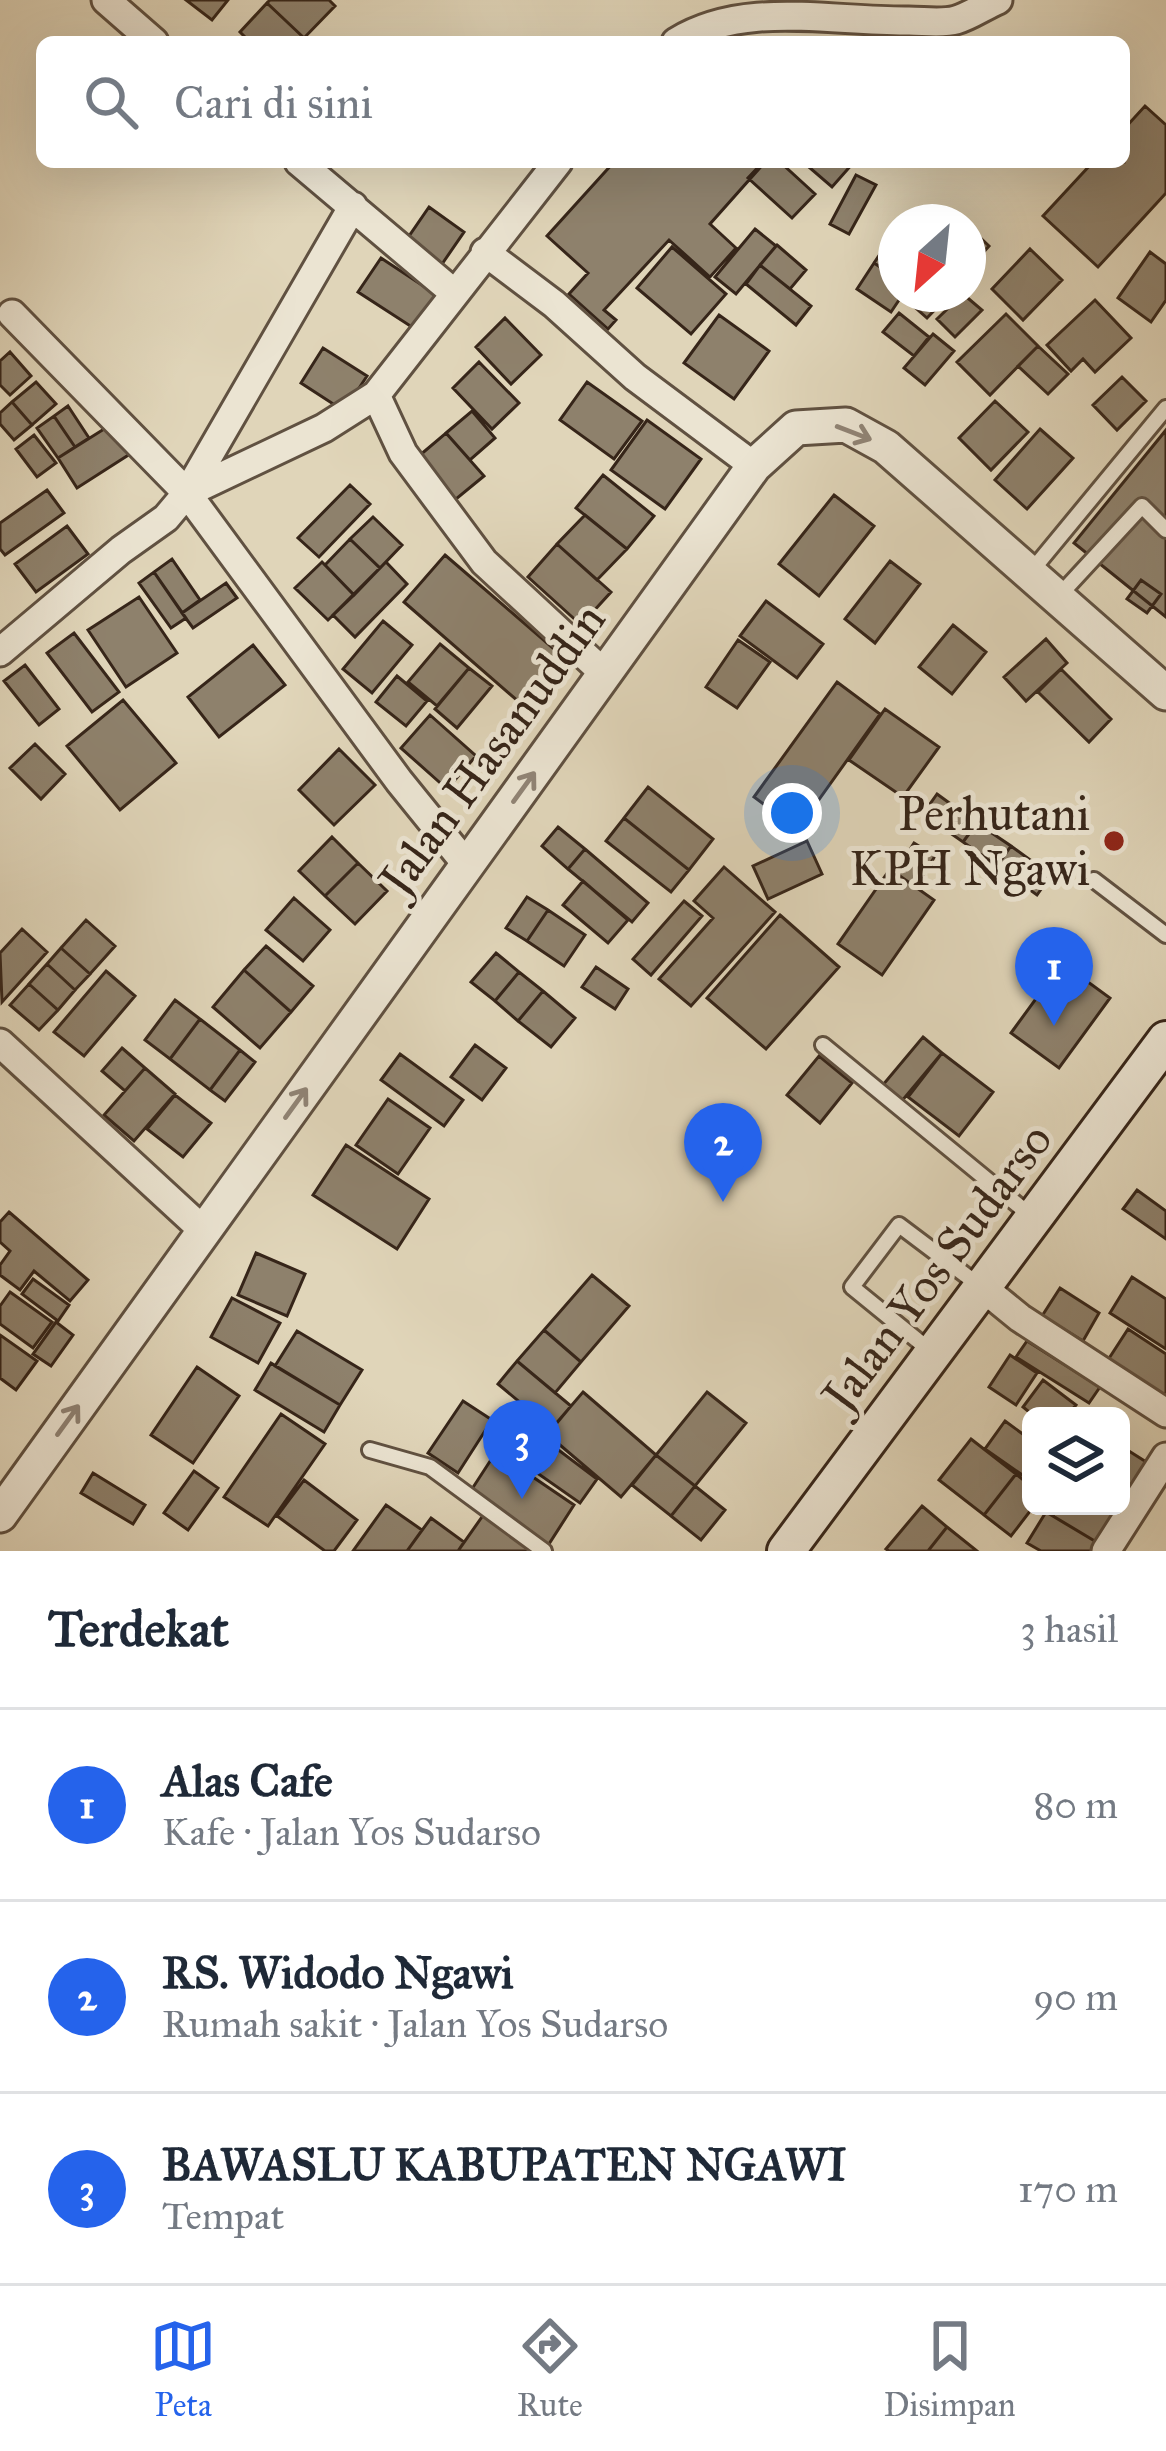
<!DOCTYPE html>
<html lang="id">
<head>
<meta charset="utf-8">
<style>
  body { margin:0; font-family:"IM FELL Great Primer",serif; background:#f2f2f3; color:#1f2937 }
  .controls { position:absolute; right:36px; bottom:36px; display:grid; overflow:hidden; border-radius:18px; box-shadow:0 12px 48px #0002 }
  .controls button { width:108px; height:108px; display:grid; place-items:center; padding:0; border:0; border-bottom:3px solid #e0e1e3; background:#fff; color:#1f2937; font:60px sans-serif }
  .compass { position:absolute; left:878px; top:204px; width:108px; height:108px; border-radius:50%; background:#fff; box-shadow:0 12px 48px #0002; rotate:207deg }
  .you { position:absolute; left:792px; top:813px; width:42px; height:42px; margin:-30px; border:9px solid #fff; border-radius:50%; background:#1a73e8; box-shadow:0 0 0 18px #1a73e833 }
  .badge { display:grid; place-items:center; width:78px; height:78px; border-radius:50%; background:#2563eb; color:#fff; font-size:39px; font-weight:700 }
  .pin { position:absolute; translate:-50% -99px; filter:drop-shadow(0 3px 6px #0008) }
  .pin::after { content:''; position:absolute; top:63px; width:42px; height:36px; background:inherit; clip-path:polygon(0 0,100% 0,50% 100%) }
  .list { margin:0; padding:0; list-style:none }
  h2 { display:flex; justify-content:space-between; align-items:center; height:156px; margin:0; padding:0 48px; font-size:51px }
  h2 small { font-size:39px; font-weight:400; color:#747a83 }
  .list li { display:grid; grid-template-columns:78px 1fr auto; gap:36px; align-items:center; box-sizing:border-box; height:192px; padding:0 48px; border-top:3px solid #e0e1e3 }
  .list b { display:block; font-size:45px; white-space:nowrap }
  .list p { margin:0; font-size:39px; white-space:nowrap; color:#747a83 }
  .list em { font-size:39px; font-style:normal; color:#747a83 }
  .icon { flex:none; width:66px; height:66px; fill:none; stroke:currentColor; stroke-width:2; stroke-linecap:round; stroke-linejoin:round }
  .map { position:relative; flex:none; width:1166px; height:1551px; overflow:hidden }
  .search { position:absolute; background:#fff; box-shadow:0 12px 48px #0002; left:36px; right:36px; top:36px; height:132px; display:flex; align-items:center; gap:30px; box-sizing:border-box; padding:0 42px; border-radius:18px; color:#747a83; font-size:45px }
  .sheet { height:732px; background:#fff }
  nav { display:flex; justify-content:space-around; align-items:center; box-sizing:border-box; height:168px; border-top:3px solid #e0e1e3; background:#fff; font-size:33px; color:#747a83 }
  nav a { display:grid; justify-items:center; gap:6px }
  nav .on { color:#2563eb }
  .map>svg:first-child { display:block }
</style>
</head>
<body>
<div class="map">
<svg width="1166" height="1551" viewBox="0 0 1166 1551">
  <rect width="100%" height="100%" fill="#e0d5b9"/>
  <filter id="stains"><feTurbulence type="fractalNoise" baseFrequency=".00167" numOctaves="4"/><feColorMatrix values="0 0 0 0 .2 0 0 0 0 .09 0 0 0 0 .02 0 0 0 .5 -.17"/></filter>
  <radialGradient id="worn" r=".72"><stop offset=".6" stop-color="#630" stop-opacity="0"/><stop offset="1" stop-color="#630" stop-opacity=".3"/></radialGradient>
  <path fill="#8e816c" stroke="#362519" stroke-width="3" d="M186,0H228L212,20Z
    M270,0H329L335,6L304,38L267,3Z
    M267,3L304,38L300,42H250L240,32Z
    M1145,106L1166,125V193L1098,267L1043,216L1093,162H1124V129Z
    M614,162H765L710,224L736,248L710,277L669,240L604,310L616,320L608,329L569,294L588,273L547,236Z
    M763,162H780L815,194L792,218L748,178Z
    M803,162H854L832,187Z
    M856,175L876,185L849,234L830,224Z
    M429,207L464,232L440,267L405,242Z
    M968,226L989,246L973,264L968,259Z
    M755,229L776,246L736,294L715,277Z
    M890,239L896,243V277L874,263Z
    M777,245L806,270L790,289L760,265Z
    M672,247L726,294L691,334L637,288Z
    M1030,249L1062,280L1023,320L992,289Z
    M1150,252L1166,264V300L1151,322L1118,298Z
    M381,258L437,295L415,329L358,292Z
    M874,263L896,277V294H903L891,312L857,289Z
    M760,265L811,306L796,325L746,284Z
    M916,294H950L927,318L909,302Z
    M963,294L982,310L955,337L937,319Z
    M1095,300L1131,338L1095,372L1083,359L1071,371L1047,345Z
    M899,313L929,337L914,356L883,332Z
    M1006,314L1038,346L990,395L957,362Z
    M719,315L769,351L734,399L684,363Z
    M505,318L541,355L511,384L476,347Z
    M933,334L954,351L925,385L904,368Z
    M1038,346L1068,374L1048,394L1018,366Z
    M323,348L367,376L344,411L301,383Z
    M10,352L31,376L10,395L0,385V361Z
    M479,362L519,403L492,429L453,388Z
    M1122,377L1146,401L1117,430L1093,405Z
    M36,382L56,404L32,425L12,402Z
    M587,382L642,421L614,459L560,420Z
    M995,401L1028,432L991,470L959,438Z
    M12,402L32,425L14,440L0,424V413Z
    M68,406L89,438L75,447L54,416Z
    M472,411L495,438L470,460L446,433Z
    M54,416L75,447L58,458L37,428Z
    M647,420L701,459L665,509L611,470Z
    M112,424L130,454L77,488L58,458Z
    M1040,429L1073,458L1027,509L995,480Z
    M1166,430V617L1074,543Z
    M446,433L484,476L450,504L413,461Z
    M34,435L56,463L37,477L16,449Z
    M603,475L654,516L627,549L576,508Z
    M350,485L370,504L319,557L298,538Z
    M47,490L64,513L5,555L0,549V523Z
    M834,495L874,526L819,596L779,564Z
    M585,515L627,549L597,580L557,544Z
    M373,517L402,545L380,568L350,539Z
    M67,526L88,554L36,592L15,564Z
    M350,539L380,568L354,595L325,565Z
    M557,544L611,592L581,625L528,577Z
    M445,555L561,655L519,702L404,602Z
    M172,559L200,600L182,613L154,572Z
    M890,561L920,584L875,643L845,619Z
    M322,562L354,595L328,620L295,588Z
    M386,562L407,584L355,637L333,615Z
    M154,572L186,618L171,628L139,583Z
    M1141,580L1161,594L1147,613L1127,599Z
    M226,583L237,598L193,628L182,613Z
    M139,597L177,653L126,687L88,630Z
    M766,601L823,644L797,678L740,636Z
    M383,621L412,645L372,693L343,669Z
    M953,625L986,652L952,694L919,667Z
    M74,633L119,692L92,712L47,653Z
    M1046,639L1067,663L1026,701L1004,677Z
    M738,640L770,662L737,708L706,687Z
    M440,644L469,668L437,706L408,682Z
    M253,645L285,685L219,737L188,697Z
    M25,665L59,709L39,725L4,681Z
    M469,668L492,686L457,728L435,709Z
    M1061,669L1111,719L1089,742L1038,692Z
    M397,676L427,701L406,726L376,702Z
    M837,682L880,714L798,829L754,797Z
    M123,700L176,763L120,810L67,746Z
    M885,709L939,747L903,797L849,760Z
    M430,715L476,756L447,789L401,748Z
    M35,744L65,774L41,799L10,768Z
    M339,749L375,785L334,825L299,790Z
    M648,787L713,839L689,870L624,818Z
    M937,794L977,823L963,842L923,814Z
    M624,818L689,870L671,892L606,841Z
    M977,823L1011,846L997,866L963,842Z
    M558,827L585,849L568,869L542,846Z
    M332,837L358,863L325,896L299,871Z
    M807,841L822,874L768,899L753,866Z
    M914,843L935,856L916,887L895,873Z
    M1011,846L1051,875L1037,895L997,866Z
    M585,849L648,903L632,922L568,869Z
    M358,863L387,891L355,924L325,896Z
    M724,867L775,912L691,1006L659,979L713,918L694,901Z
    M890,869L934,900L882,975L838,944Z
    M583,881L628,920L608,943L563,905Z
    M527,897L548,910L527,941L506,928Z
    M294,898L330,930L303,961L266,930Z
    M684,901L702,916L651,975L633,959Z
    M548,910L585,935L564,966L527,941Z
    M780,915L839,967L766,1049L707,998Z
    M86,920L115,946L90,974L61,948Z
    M22,929L47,952L2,1002L0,953Z
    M266,946L313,986L291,1012L244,970Z
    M61,948L90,974L75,990L47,964Z
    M496,953L519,972L495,1001L471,982Z
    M1062,963L1110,998L1059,1068L1011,1033Z
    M47,964L75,990L58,1010L29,984Z
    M596,967L628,989L615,1009L582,987Z
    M244,970L291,1012L260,1048L213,1007Z
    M106,971L135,996L84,1056L54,1032Z
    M519,972L543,991L518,1021L495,1001Z
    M29,984L58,1010L39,1030L10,1005Z
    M543,991L575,1018L551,1047L518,1021Z
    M175,1000L200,1019L170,1059L145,1040Z
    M200,1019L240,1050L210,1090L170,1059Z
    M923,1037L942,1053L901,1102L882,1086Z
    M475,1045L506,1068L482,1100L451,1077Z
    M122,1048L145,1068L125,1091L102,1071Z
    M240,1050L255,1062L225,1101L210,1090Z
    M942,1053L993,1092L959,1136L908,1097Z
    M400,1054L463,1100L444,1126L381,1080Z
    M819,1056L852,1083L820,1123L787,1095Z
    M145,1068L175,1094L134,1141L104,1115Z
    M175,1095L211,1123L183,1157L147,1129Z
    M388,1099L430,1128L398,1174L356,1145Z
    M346,1145L429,1199L397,1249L313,1195Z
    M1137,1190L1166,1211V1239L1123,1209Z
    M9,1212L88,1280L70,1301L34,1271L20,1290L0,1275V1265L10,1251L0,1242V1222Z
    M256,1253L305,1274L287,1316L238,1295Z
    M592,1275L629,1306L581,1362L544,1330Z
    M1132,1277L1166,1299V1349L1110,1313Z
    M33,1279L69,1305L58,1321L22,1294Z
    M1060,1288L1099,1313L1083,1341L1042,1316Z
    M10,1292L52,1322L33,1348L0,1324V1306Z
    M232,1298L280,1323L258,1363L211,1337Z
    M56,1322L73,1335L51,1366L33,1354Z
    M1128,1329L1166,1354V1392L1162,1398L1106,1363Z
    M544,1330L581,1362L555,1393L517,1361Z
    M297,1331L362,1370L340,1405L275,1366Z
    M0,1335L37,1361L16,1390L0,1378Z
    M1027,1341L1100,1387L1089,1403L1016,1357Z
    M1010,1355L1037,1373L1016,1405L989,1387Z
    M517,1361L571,1406L552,1429L498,1384Z
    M271,1363L340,1405L324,1432L255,1390Z
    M197,1367L239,1396L193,1463L151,1435Z
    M1043,1380L1076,1405L1067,1416H1034L1023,1407Z
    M583,1392L656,1455L621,1497L547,1434Z
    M707,1392L746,1423L695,1486L656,1455Z
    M463,1401L492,1420L458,1473L428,1453Z
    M281,1414L325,1444L268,1526L224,1497Z
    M1005,1421L1031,1440V1481L985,1449Z
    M540,1436L597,1479L580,1503L520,1461Z
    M971,1439L1016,1474L984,1515L939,1480Z
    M1121,1446L1151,1465L1103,1546L1053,1516L1059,1506H1121Z
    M496,1452L574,1505L547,1547L470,1492Z
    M656,1455L695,1486L671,1516L632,1485Z
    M194,1471L218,1488L188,1530L164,1513Z
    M93,1473L145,1505L133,1524L81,1493Z
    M1016,1474L1031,1486V1506H1034L1011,1536L984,1515Z
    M304,1480L357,1520L334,1551H325L277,1516Z
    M695,1486L725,1510L701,1540L671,1516Z
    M386,1505L422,1530L407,1551H353Z
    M922,1506L947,1527L928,1551H889L886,1549Z
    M1046,1512L1103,1546L1100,1551H1041L1027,1543Z
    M484,1514L534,1551H458Z
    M431,1518L464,1542L458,1551H407Z
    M947,1527L977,1551H928Z"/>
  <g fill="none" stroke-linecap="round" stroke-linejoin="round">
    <defs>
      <path id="service" d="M1029,574L1166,408
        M1057,598L1142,506L1166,530
        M1094,880L1166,935
        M823,1045L1030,1215
        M933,1353L852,1287L899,1225L980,1286
        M370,1450L430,1467L544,1551"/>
      <path id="minor" d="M106,0L154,42
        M676,42C744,0 831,22 909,21C924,21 942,24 956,20C970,16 984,6 998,0
        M299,162L453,292
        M485,252L554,304L635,377L754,466
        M12,314L187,493L399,781L467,865
        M376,395L403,453L484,562L605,674
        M187,493L353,206
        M0,652L121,550L166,518L187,493L324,428L376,395L558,162
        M0,1043L204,1231
        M982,1287L1020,1318L1166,1413
        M1106,1551L1166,1457"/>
      <path id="tertiary" d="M0,1515L754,466L796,428L846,425L886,447L1166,693"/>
      <path id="secondary" d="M786,1551L1166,1040"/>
    </defs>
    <use href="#service" stroke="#605141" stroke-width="20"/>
    <use href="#minor" stroke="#605141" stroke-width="33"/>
    <use href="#tertiary" stroke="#605141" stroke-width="39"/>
    <use href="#secondary" stroke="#362519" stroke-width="42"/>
    <use href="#service" stroke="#ebe4d2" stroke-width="14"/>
    <use href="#minor" stroke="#ebe4d2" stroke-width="27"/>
    <use href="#tertiary" stroke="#ebe4d2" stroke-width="33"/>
    <use href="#secondary" stroke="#ebe4d2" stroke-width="36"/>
  </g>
  <defs><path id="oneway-shaft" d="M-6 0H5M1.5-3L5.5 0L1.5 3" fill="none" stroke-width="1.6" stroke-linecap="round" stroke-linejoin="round" transform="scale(3)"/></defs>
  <g stroke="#908476">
    <use href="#oneway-shaft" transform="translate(854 433) rotate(21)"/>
    <use href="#oneway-shaft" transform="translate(524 787) rotate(-54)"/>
    <use href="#oneway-shaft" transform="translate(296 1103) rotate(-54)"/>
    <use href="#oneway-shaft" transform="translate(68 1420) rotate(-54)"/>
  </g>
  <circle fill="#8f2418" stroke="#ebe4d2" stroke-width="4.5" cx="1114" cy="841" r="12"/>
  <g text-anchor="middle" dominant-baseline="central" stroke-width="10" stroke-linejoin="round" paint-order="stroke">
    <g font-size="48" fill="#362519" stroke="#ebe4d2">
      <text transform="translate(492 749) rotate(-54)">Jalan Hasanuddin</text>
      <text transform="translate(937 1267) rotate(-53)">Jalan Yos Sudarso</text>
    </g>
    <g font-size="48" fill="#362519" stroke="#ebe4d2" text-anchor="end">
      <text x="1090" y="813">Perhutani<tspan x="1090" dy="55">KPH Ngawi</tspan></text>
    </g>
  </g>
  <rect width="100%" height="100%" filter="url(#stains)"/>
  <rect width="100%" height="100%" fill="url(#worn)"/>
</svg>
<div class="controls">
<button><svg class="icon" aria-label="layers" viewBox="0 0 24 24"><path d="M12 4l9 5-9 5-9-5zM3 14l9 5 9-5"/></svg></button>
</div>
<svg class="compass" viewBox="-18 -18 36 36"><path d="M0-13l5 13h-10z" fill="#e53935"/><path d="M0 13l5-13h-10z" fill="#747a83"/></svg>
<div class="you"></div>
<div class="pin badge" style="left:1054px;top:1026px">1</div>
<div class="pin badge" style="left:723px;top:1202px">2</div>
<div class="pin badge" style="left:522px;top:1499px">3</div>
<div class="search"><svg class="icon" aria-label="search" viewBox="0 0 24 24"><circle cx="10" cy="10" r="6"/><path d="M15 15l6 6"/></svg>Cari di sini</div>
</div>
<section class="sheet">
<h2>Terdekat<small>3 hasil</small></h2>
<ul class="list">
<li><span class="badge">1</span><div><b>Alas Cafe</b><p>Kafe · Jalan Yos Sudarso</p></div><em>80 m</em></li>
<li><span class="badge">2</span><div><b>RS. Widodo Ngawi</b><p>Rumah sakit · Jalan Yos Sudarso</p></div><em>90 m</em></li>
<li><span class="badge">3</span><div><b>BAWASLU KABUPATEN NGAWI</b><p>Tempat</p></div><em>170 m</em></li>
</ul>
</section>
<nav>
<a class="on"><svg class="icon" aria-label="map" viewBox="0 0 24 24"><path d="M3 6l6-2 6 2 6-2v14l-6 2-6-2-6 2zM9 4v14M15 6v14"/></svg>Peta</a>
<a><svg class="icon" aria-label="directions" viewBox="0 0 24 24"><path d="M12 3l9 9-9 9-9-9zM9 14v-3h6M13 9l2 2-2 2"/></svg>Rute</a>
<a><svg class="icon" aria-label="saved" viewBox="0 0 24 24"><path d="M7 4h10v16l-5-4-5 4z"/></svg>Disimpan</a>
</nav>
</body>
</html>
